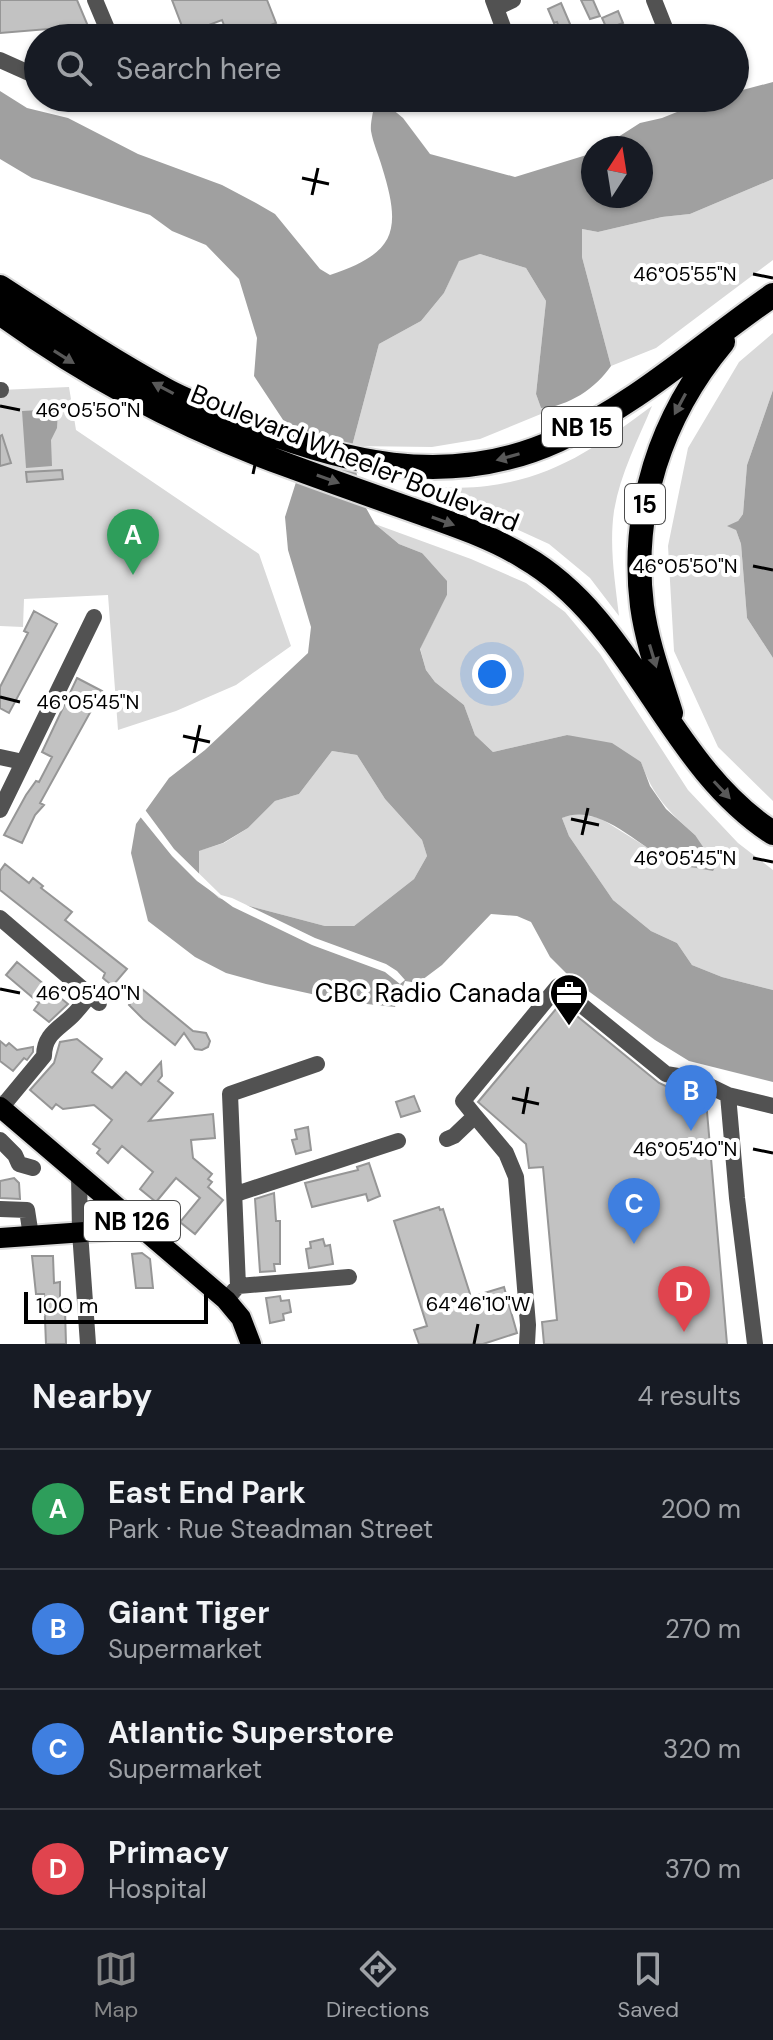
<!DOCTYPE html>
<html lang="en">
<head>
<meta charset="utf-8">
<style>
  body { margin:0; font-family:"DM Sans",sans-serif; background:#242831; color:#f1f3f6 }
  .compass { position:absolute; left:581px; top:136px; width:72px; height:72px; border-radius:50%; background:#171b24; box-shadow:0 2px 6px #0004; rotate:12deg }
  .scale { position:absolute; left:24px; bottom:20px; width:184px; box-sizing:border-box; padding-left:8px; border:4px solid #000; border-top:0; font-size:22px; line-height:28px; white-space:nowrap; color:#000; -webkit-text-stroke:6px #fff; paint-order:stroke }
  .you { position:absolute; left:492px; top:674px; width:28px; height:28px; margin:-20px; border:6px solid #fff; border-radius:50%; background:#1a73e8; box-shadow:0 0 0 12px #1a73e833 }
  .badge { display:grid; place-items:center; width:52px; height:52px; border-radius:50%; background:#858687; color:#fff; font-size:26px; font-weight:700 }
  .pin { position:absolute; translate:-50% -66px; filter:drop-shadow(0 2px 4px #0008) }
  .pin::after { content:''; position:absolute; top:42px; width:28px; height:24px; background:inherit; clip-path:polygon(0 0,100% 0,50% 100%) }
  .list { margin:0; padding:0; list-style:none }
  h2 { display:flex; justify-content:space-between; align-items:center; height:104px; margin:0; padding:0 32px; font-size:34px }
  h2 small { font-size:26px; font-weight:400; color:#9ea1a6 }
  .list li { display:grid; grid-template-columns:52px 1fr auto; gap:24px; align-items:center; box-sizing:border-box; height:120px; padding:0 32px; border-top:2px solid #363941 }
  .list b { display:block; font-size:30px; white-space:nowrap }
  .list p { margin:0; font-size:26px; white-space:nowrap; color:#9ea1a6 }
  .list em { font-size:26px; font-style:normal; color:#9ea1a6 }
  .icon { flex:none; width:44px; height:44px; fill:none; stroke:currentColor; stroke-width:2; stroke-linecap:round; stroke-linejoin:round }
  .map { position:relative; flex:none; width:773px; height:1344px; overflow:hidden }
  .search { position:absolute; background:#171b24; box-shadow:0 2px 6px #0004; left:24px; right:24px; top:24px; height:88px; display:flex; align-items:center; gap:20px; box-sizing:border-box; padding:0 28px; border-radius:44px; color:#9ea1a6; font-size:30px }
  .sheet { height:584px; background:#171b24 }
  nav { display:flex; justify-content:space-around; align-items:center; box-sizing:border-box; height:112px; border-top:2px solid #363941; background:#171b24; font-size:22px; color:#9ea1a6 }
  nav a { display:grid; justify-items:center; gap:4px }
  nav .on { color:#858687 }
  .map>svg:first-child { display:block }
</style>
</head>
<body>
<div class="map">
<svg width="773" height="1344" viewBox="0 0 773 1344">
  <rect width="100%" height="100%" fill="#fff"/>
  <path fill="#d9d9d9" d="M773,179V260L656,348L611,366L582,257V229L598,232L662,217L690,214Z
    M480,254L526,268L546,301L536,394L541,408L558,407L480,439L432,447L352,446L379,344L421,321L444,293L459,260Z
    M773,333V390L747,465L743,514L738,521L736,530L741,544L747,618L773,658V801L718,747L674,651L668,546L688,448L739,362Z
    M69,387L76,430L259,554L291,646L236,685L176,711L118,730L108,595L24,599L23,627L0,626V390Z
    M652,406C638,440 620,474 614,511C609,546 615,581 619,616L590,578L549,544L425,487C445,487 467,489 487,486C556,477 598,446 652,406Z
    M375,524L471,559L526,583L565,612L600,654L688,790L738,843L773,870V990L722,977L692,965L677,943L651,931L613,900L569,836L562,818L573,813L600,818L672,863L695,835C668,811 653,796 641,762L567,735L493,752L475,735L464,705L435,682L426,670L420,648L447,595L422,553L399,544Z
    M332,751L357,755L385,799L422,840L427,856L414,879L354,926H325L219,898L199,880L198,851L224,843L248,828L275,801L299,794Z"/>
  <path fill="#a0a0a0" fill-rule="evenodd" d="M773,82V179L690,214L662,217L598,232L582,229V257L611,366C596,388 568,407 541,408L536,394L546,301L526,268L480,254L459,261L444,293L421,321L379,344L352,446L361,499L375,524L399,544L422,553L447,581V595L420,649L426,670L435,682L464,705L475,735L493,752L567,735L612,743L641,762L650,786L666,809L695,835L716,866L713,871C699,868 682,867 669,861C638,846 599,802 562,818L569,836L613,900L651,931L677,943L692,965L722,977L773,990V1082L689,1061L655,1040L572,979L550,957L531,922L517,916L491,914L442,965L418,983L405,981L395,1007L348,1002L266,984L226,973L195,957L148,921L131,853L136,824L169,778L205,750L308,653L311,627L288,550L285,517L303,460L295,438L254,376L257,338L239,279L206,245L172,231L150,215L32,178L0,159V91L27,108L68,118L138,154L222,185L256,203L275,214L320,269L330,275C396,253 402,231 382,167C379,156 373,143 371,131C370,122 374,110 375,100L379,98L403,118L430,154L515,177L593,153V196H641V148H601L640,123L662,118L712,98H735V92ZM332,751L357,755L385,799L422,840L427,856L414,879L354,926H325L219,898L199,880V851L223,843L248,828L275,801L299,794Z
    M773,390V658L747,618L741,544L736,530L727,526L738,521L743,514L747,465Z
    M58,409L57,428L51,440L52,466L26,468L22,411Z"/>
  <path fill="#fff" d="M143,807L174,849L221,895L232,898L315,938L386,964L397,971L405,980L400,984L385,972L312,945L233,907L197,881L172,856L138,814Z"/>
  <path fill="#c2c2c2" stroke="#969696" stroke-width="2" d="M0,0H77L93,38H61L60,28L0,33Z
    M172,0H267L276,23L238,38H229L222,20L185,34Z
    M581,0H593L600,16L590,19Z
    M561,3L576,38H563L557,22L554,23L548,9Z
    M618,11L623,23L607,29L602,18Z
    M2,435L11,463L0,466V436Z
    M62,470L63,479L27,482L26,472Z
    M34,611L57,624L9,713L0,708V687L28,633L24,631Z
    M77,678L102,691L40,803L44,805L35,815L22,843L4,835L26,795L36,781L39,782L52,757L42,752Z
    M5,864L29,883L33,878L43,886L41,888L72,912L65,920L127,969L115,983L111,985L103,978L105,973L0,890V871Z
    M17,962L68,1004L49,1022L34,1010L39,1003L6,975Z
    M142,989L193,1031L206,1033L210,1041L208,1047L202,1050L195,1049L184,1033L175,1045L143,1019L129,1005Z
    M561,1003L659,1083L670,1088L692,1090L706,1100L727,1344H544L542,1322L557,1320L543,1167L529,1168L526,1144L478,1102Z
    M77,1039L102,1059L92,1072L112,1088L126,1072L141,1085L161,1062L162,1076L158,1081L173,1093L149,1121L213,1114L215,1138L191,1140L193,1158L212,1174L208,1179L212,1182L208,1187L223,1200L195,1234L180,1222L200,1198L176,1178L156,1202L140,1189L153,1172L122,1146L108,1163L97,1153L100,1149L93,1144L112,1120L94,1105L63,1109L56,1104L52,1109L30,1090L54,1063L60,1042Z
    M0,1041L6,1046L9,1043L17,1050L33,1047V1052L27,1060L24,1058L13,1071L0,1061Z
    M414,1096L420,1111L401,1117L396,1102Z
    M308,1127L311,1150L296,1154L292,1140L297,1139L295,1130Z
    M369,1163L380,1196L368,1201L366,1194L312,1207L305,1183L358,1170L357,1167Z
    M14,1178L19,1183L20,1199L0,1198V1181Z
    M274,1193L276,1221H280V1264H274L275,1271L260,1272L255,1199Z
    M439,1207L440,1210L443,1209L471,1297L504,1287L517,1333L483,1344H419L414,1330L427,1326L394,1221Z
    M323,1239L325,1246L330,1245L333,1264L309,1268L306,1249L311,1248L310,1242Z
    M142,1253L150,1259L153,1288H136L132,1254Z
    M32,1256H53L54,1283L60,1282V1309H65L66,1344H46L44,1294H36Z
    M280,1296L281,1301L289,1300L291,1312L283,1314L284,1320L270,1323L266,1298Z"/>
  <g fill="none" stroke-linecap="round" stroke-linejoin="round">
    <defs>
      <path id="major" d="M0,1107L226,1300L241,1318L251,1344
        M0,1238L141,1228"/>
      <path id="highway" d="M0,287C54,322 107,358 164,389C185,401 209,409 231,418C337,462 447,491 558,440C637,404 702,344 773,295
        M0,313C88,377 185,428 287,465C333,482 379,498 424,514C458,526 493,538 524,557C635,621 666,764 773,833
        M671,713C660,678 647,643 642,606C630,510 661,416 723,342"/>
    </defs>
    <use href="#major" stroke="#dbdbdb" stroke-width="24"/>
    <use href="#highway" stroke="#dbdbdb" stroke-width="28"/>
    <path stroke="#525252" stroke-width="16" d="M95,0L111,38
      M493,0L507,38
      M654,0L669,38
      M496,8L513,0
      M0,60L38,77
      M0,390H1
      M0,757L23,762
      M0,810L94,617
      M0,918L99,1003
      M728,1095L737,1198L755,1344
      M1,1108L44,1056C44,1034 59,1029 73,1015C79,1009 84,1002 90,995
      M475,1116L506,1153L516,1177L528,1325L527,1344
      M447,1139L454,1136L475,1116L463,1101L558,986L666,1074L695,1079L728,1095L773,1106
      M0,1140L15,1155L19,1164L33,1168
      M79,1175L80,1232L88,1344
      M236,1194L398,1141
      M0,1209L27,1210L31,1236
      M238,1286L349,1277
      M226,1300L238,1286L230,1094L317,1064"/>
    <use href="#major" stroke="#000" stroke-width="20"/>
    <use href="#highway" stroke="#000" stroke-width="24"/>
  </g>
  <defs><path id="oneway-solid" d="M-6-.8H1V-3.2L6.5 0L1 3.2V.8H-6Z" transform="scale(2)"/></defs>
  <g fill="#595959">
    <use href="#oneway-solid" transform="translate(64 357) rotate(32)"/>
    <use href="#oneway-solid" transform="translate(163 388) rotate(-152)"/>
    <use href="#oneway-solid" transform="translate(680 404) rotate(118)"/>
    <use href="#oneway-solid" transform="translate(508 457) rotate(164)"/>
    <use href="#oneway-solid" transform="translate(328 479) rotate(20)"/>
    <use href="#oneway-solid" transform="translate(443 521) rotate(20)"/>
    <use href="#oneway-solid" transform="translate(653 656) rotate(73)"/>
    <use href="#oneway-solid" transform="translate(722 790) rotate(47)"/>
  </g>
  <path fill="none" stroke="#000" stroke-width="3" d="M302,178L329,184M312,195L318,168M753,274L773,278M0,406L20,410M242,457L270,463M253,474L259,446M753,566L773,570M0,697L20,702M183,736L210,742M194,753L200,725M571,819L599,825M582,835L588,808M753,858L773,862M0,989L20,993M512,1098L539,1104M523,1114L528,1087M753,1149L773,1153M474,1344L478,1324"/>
  <defs>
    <symbol id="office-pin" viewBox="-11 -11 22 30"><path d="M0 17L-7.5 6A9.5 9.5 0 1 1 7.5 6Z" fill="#000" stroke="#fff"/><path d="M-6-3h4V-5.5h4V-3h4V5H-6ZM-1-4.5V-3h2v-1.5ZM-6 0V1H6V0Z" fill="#fff"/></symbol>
  </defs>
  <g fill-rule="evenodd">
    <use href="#office-pin" x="547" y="971" width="44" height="60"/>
  </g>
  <g text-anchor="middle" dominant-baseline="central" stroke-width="8" stroke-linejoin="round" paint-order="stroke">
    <g fill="#fff" stroke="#4c4c4c" stroke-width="2">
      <rect x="542" y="407" width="80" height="40" rx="6"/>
      <rect x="625" y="484" width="40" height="40" rx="6"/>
      <rect x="84" y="1201" width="96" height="40" rx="6"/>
    </g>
    <g font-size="24" font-weight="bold" fill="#000">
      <text x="582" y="427">NB 15</text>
      <text x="645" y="504">15</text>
      <text x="132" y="1221">NB 126</text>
    </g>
    <g font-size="26" fill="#000" stroke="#fff">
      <text transform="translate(355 458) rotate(22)">Boulevard Wheeler Boulevard</text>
    </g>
    <g font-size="26" fill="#000" stroke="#fff" text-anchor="end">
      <text x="541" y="993">CBC Radio Canada</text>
    </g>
  </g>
  <g font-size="20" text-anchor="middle" fill="#000" stroke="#fff" stroke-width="8" stroke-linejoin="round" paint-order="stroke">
    <text x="685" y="281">46°05'55"N</text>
    <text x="88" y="417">46°05'50"N</text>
    <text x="685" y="573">46°05'50"N</text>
    <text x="88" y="709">46°05'45"N</text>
    <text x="685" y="865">46°05'45"N</text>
    <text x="88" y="1000">46°05'40"N</text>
    <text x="685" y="1156">46°05'40"N</text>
    <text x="478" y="1311">64°46'10"W</text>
  </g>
</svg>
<svg class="compass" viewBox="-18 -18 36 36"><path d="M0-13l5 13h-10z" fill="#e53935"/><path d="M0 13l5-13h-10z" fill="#9ea1a6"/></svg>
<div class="scale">100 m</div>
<div class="you"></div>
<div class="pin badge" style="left:133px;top:575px;background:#2e9e5b">A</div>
<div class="pin badge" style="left:691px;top:1131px;background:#3f7fe0">B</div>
<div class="pin badge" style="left:634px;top:1244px;background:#3f7fe0">C</div>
<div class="pin badge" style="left:684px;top:1332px;background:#e0444e">D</div>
<div class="search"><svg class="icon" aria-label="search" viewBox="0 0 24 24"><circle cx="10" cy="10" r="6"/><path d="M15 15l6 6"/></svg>Search here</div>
</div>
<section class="sheet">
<h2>Nearby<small>4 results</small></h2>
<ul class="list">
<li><span class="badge" style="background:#2e9e5b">A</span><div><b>East End Park</b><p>Park · Rue Steadman Street</p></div><em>200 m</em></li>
<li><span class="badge" style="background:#3f7fe0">B</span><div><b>Giant Tiger</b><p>Supermarket</p></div><em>270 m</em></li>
<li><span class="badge" style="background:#3f7fe0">C</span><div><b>Atlantic Superstore</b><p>Supermarket</p></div><em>320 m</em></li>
<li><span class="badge" style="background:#e0444e">D</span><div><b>Primacy</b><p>Hospital</p></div><em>370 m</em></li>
</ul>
</section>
<nav>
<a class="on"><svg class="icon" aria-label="map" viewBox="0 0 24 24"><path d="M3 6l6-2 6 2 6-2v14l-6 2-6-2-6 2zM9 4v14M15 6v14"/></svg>Map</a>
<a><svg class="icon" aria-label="directions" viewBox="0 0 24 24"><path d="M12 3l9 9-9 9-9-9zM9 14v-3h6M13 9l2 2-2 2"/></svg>Directions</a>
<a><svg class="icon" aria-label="saved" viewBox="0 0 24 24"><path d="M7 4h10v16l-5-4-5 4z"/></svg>Saved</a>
</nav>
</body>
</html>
